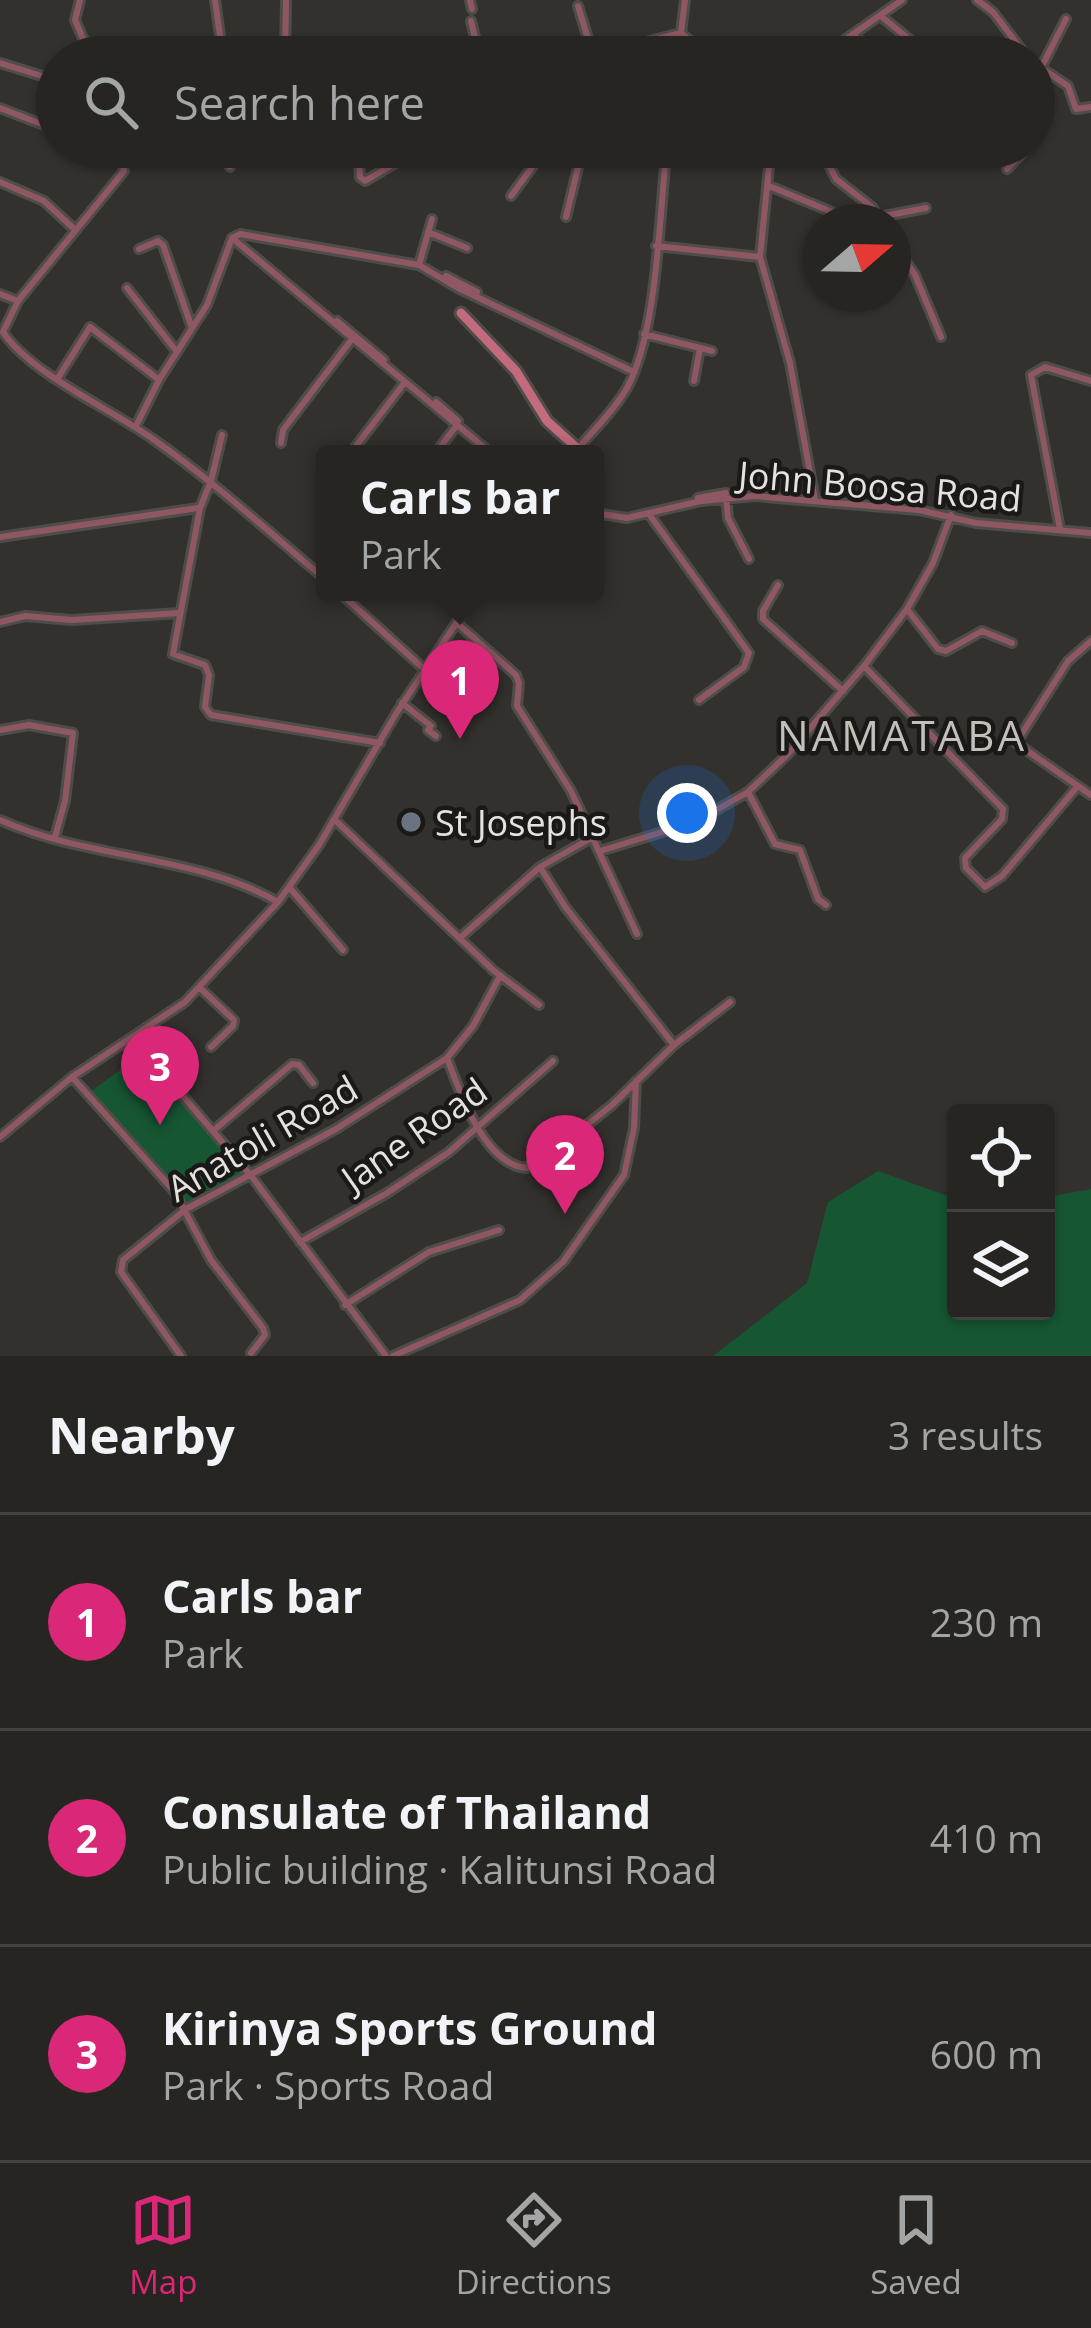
<!DOCTYPE html>
<html lang="en">
<head>
<meta charset="utf-8">
<style>
  body { margin:0; font-family:"Open Sans",sans-serif; background:#32312f; color:#f1f3f6 }
  .controls { position:absolute; right:36px; bottom:36px; display:grid; overflow:hidden; border-radius:12px; box-shadow:0 3px 9px #0004 }
  .controls button { width:108px; height:108px; display:grid; place-items:center; padding:0; border:0; border-bottom:3px solid #424240; background:#262522; color:#f1f3f6; font:60px sans-serif }
  .compass { position:absolute; left:803px; top:204px; width:108px; height:108px; border-radius:50%; background:#262522; box-shadow:0 3px 9px #0004; rotate:70deg }
  .you { position:absolute; left:687px; top:813px; width:42px; height:42px; margin:-30px; border:9px solid #fff; border-radius:50%; background:#1a73e8; box-shadow:0 0 0 18px #1a73e833 }
  .badge { display:grid; place-items:center; width:78px; height:78px; border-radius:50%; background:#db2777; color:#fff; font-size:39px; font-weight:700 }
  .pin { position:absolute; translate:-50% -99px; filter:drop-shadow(0 3px 6px #0008) }
  .pin::after { content:''; position:absolute; top:63px; width:42px; height:36px; background:inherit; clip-path:polygon(0 0,100% 0,50% 100%) }
  .popup { position:absolute; left:316px; top:445px; width:288px; height:156px; box-sizing:border-box; display:grid; place-content:center; border-radius:12px; background:#262522; filter:drop-shadow(0 3px 9px #0005); font-size:39px; white-space:nowrap; color:#a4a5a5 }
  .popup b { font-size:45px; color:#f1f3f6 }
  .popup::after { content:''; position:absolute; left:50%; top:100%; margin-left:-24px; border:24px solid transparent; border-top-color:#262522 }
  .list { margin:0; padding:0; list-style:none }
  h2 { display:flex; justify-content:space-between; align-items:center; height:156px; margin:0; padding:0 48px; font-size:51px }
  h2 small { font-size:39px; font-weight:400; color:#a4a5a5 }
  .list li { display:grid; grid-template-columns:78px 1fr auto; gap:36px; align-items:center; box-sizing:border-box; height:216px; padding:0 48px; border-top:3px solid #424240 }
  .list b { display:block; font-size:45px; white-space:nowrap }
  .list p { margin:0; font-size:39px; white-space:nowrap; color:#a4a5a5 }
  .list em { font-size:39px; font-style:normal; color:#a4a5a5 }
  .icon { flex:none; width:66px; height:66px; fill:none; stroke:currentColor; stroke-width:2; stroke-linecap:round; stroke-linejoin:round }
  .map { position:relative; flex:none; width:1091px; height:1356px; overflow:hidden }
  .search { position:absolute; background:#262522; box-shadow:0 3px 9px #0004; left:36px; right:36px; top:36px; height:132px; display:flex; align-items:center; gap:30px; box-sizing:border-box; padding:0 42px; border-radius:66px; color:#a4a5a5; font-size:45px }
  .sheet { height:804px; background:#262522 }
  nav { display:flex; justify-content:space-around; align-items:center; box-sizing:border-box; height:168px; border-top:3px solid #424240; background:#262522; font-size:33px; color:#a4a5a5 }
  nav a { display:grid; justify-items:center; gap:6px }
  nav .on { color:#db2777 }
  .map>svg:first-child { display:block }
</style>
</head>
<body>
<div class="map">
<svg width="1091" height="1356" viewBox="0 0 1091 1356">
  <rect width="100%" height="100%" fill="#33312d"/>
  <path fill="#165633" d="M140,1056L251,1175L183,1207L145,1155L87,1094Z
    M878,1171L956,1199V1311H1046V1197L1091,1189V1356H713L807,1283L828,1202Z"/>
  <g fill="none" stroke-linecap="round" stroke-linejoin="round">
    <defs>
      <path id="street" d="M80,0L75,20L91,57
        M215,0L223,57
        M470,0L472,9
        M977,0L993,12L1027,57
        M578,6L593,55
        M882,17L931,57
        M471,21L480,57
        M854,35L878,57
        M127,57L130,50
        M285,57L286,0
        M586,57L681,33L709,57
        M678,57L685,0
        M820,57L902,0
        M0,63L42,76
        M1034,63L1068,86L1076,109L1091,107
        M1041,68L1066,19
        M0,108L57,130
        M1034,125L1040,131L1034,140
        M96,147L122,161L124,171L18,301L3,332C31,374 111,409 153,439C214,482 268,531 325,579
        M358,147L360,177L365,181L423,147
        M771,147L760,257L790,363L815,500
        M820,147L836,179L872,207L882,222
        M939,161L948,147
        M230,167L232,147
        M1007,169L1028,147
        M0,182L44,201L72,227
        M769,186L832,212
        M511,196L547,147
        M566,217L583,147
        M879,217L926,208
        M428,232L467,248
        M232,238L492,454
        M893,242L915,275L941,337
        M656,246L760,257
        M139,249L158,241L163,245L192,328
        M419,265L432,219
        M446,276L477,292
        M127,288L177,352
        M0,294L18,301
        M337,321L384,360
        M644,334L712,351
        M58,378L90,327L158,379
        M694,381L700,348
        M436,402L458,421
        M136,426L159,380L207,305L232,238L240,234L419,265L458,288L634,372
        M222,435L211,481L200,508L173,654L205,665L209,675L205,707L211,715L380,743
        M281,443L283,430L352,339
        M350,454L405,382
        M435,454L457,425
        M573,454C591,433 613,412 627,388C658,331 659,214 667,147
        M726,497L728,518L749,559
        M698,498L726,493
        M595,513L627,518L701,501L754,496L919,510L976,523L1091,533
        M649,514L749,653L744,667L699,700
        M1060,529L1031,375L1045,367L1091,381
        M0,537L198,508
        M778,585L763,611V619L843,691
        M339,592L424,669
        M907,609L938,649L946,651L982,631L1012,643
        M0,622L25,616L72,620L179,613
        M458,624L516,675L519,683L517,706L571,791L637,934
        M1091,641L1068,661L1016,743L1091,795
        M864,666L1003,809L1002,819L965,858L966,868L985,887L1002,876L1077,787
        M402,703L431,726L428,730L436,736
        M0,730L29,725L73,733L65,801L55,837
        M748,792L775,844L800,850L818,899L826,905
        M0,820C89,860 194,854 278,902
        M335,820L493,970L539,1005
        M600,851L695,822L748,792L786,756L864,666L907,609L933,563L951,515
        M540,867L566,908L674,1045
        M289,887L343,950
        M461,937L540,867L593,837
        M200,988L234,1020L233,1026L211,1047
        M447,1058C460,1092 484,1165 527,1168L554,1140L588,1124L612,1105L674,1045L730,1002
        M153,1061L252,1177L386,1356
        M72,1077L174,1191L211,1260L263,1328L265,1335L251,1353
        M213,1131L292,1064L299,1065L313,1083
        M0,1137L72,1077L185,1002L278,902L319,845L397,712L477,592
        M300,1242L387,1193L449,1152L553,1061
        M345,1305L429,1252L499,1230
        M181,1356L121,1272L123,1260L186,1209L336,1129L447,1058L473,1026L500,976
        M393,1356L520,1300L563,1262L624,1175L634,1128L636,1081"/>
      <path id="secondary" d="M461,313L516,371L547,421L578,449"/>
    </defs>
    <use href="#street" stroke="#4f4d49" stroke-width="12"/>
    <use href="#secondary" stroke="#4f4d49" stroke-width="15"/>
    <use href="#street" stroke="#8f5762" stroke-width="6"/>
    <use href="#secondary" stroke="#c36b7c" stroke-width="9"/>
  </g>
  <circle fill="#6b7280" stroke="#1a1917" stroke-width="4.5" cx="411" cy="822" r="12"/>
  <g text-anchor="middle" dominant-baseline="central" stroke-width="9" stroke-linejoin="round" paint-order="stroke">
    <g font-size="36" fill="#e3e2df" stroke="#1a1917">
      <text transform="translate(880 486) rotate(5)">John Boosa Road</text>
      <text transform="translate(414 1134) rotate(-35)">Jane Road</text>
      <text transform="translate(262 1138) rotate(-30)">Anatoli Road</text>
    </g>
    <g font-size="36" fill="#e3e2df" stroke="#1a1917" text-anchor="start">
      <text x="435" y="822">St Josephs</text>
    </g>
    <g font-size="42" letter-spacing="3" fill="#c3c0ba" stroke="#1a1917">
      <text x="902" y="734">NAMATABA</text>
    </g>
  </g>
</svg>
<div class="controls">
<button><svg class="icon" aria-label="locate" viewBox="0 0 24 24"><circle cx="12" cy="12" r="6"/><path d="M12 2v4M12 18v4M2 12h4M18 12h4"/></svg></button>
<button><svg class="icon" aria-label="layers" viewBox="0 0 24 24"><path d="M12 4l9 5-9 5-9-5zM3 14l9 5 9-5"/></svg></button>
</div>
<svg class="compass" viewBox="-18 -18 36 36"><path d="M0-13l5 13h-10z" fill="#e53935"/><path d="M0 13l5-13h-10z" fill="#a4a5a5"/></svg>
<div class="you"></div>
<div class="pin badge" style="left:460px;top:739px">1</div>
<div class="popup"><b>Carls bar</b>Park</div>
<div class="pin badge" style="left:565px;top:1214px">2</div>
<div class="pin badge" style="left:160px;top:1125px">3</div>
<div class="search"><svg class="icon" aria-label="search" viewBox="0 0 24 24"><circle cx="10" cy="10" r="6"/><path d="M15 15l6 6"/></svg>Search here</div>
</div>
<section class="sheet">
<h2>Nearby<small>3 results</small></h2>
<ul class="list">
<li><span class="badge">1</span><div><b>Carls bar</b><p>Park</p></div><em>230 m</em></li>
<li><span class="badge">2</span><div><b>Consulate of Thailand</b><p>Public building · Kalitunsi Road</p></div><em>410 m</em></li>
<li><span class="badge">3</span><div><b>Kirinya Sports Ground</b><p>Park · Sports Road</p></div><em>600 m</em></li>
</ul>
</section>
<nav>
<a class="on"><svg class="icon" aria-label="map" viewBox="0 0 24 24"><path d="M3 6l6-2 6 2 6-2v14l-6 2-6-2-6 2zM9 4v14M15 6v14"/></svg>Map</a>
<a><svg class="icon" aria-label="directions" viewBox="0 0 24 24"><path d="M12 3l9 9-9 9-9-9zM9 14v-3h6M13 9l2 2-2 2"/></svg>Directions</a>
<a><svg class="icon" aria-label="saved" viewBox="0 0 24 24"><path d="M7 4h10v16l-5-4-5 4z"/></svg>Saved</a>
</nav>
</body>
</html>
